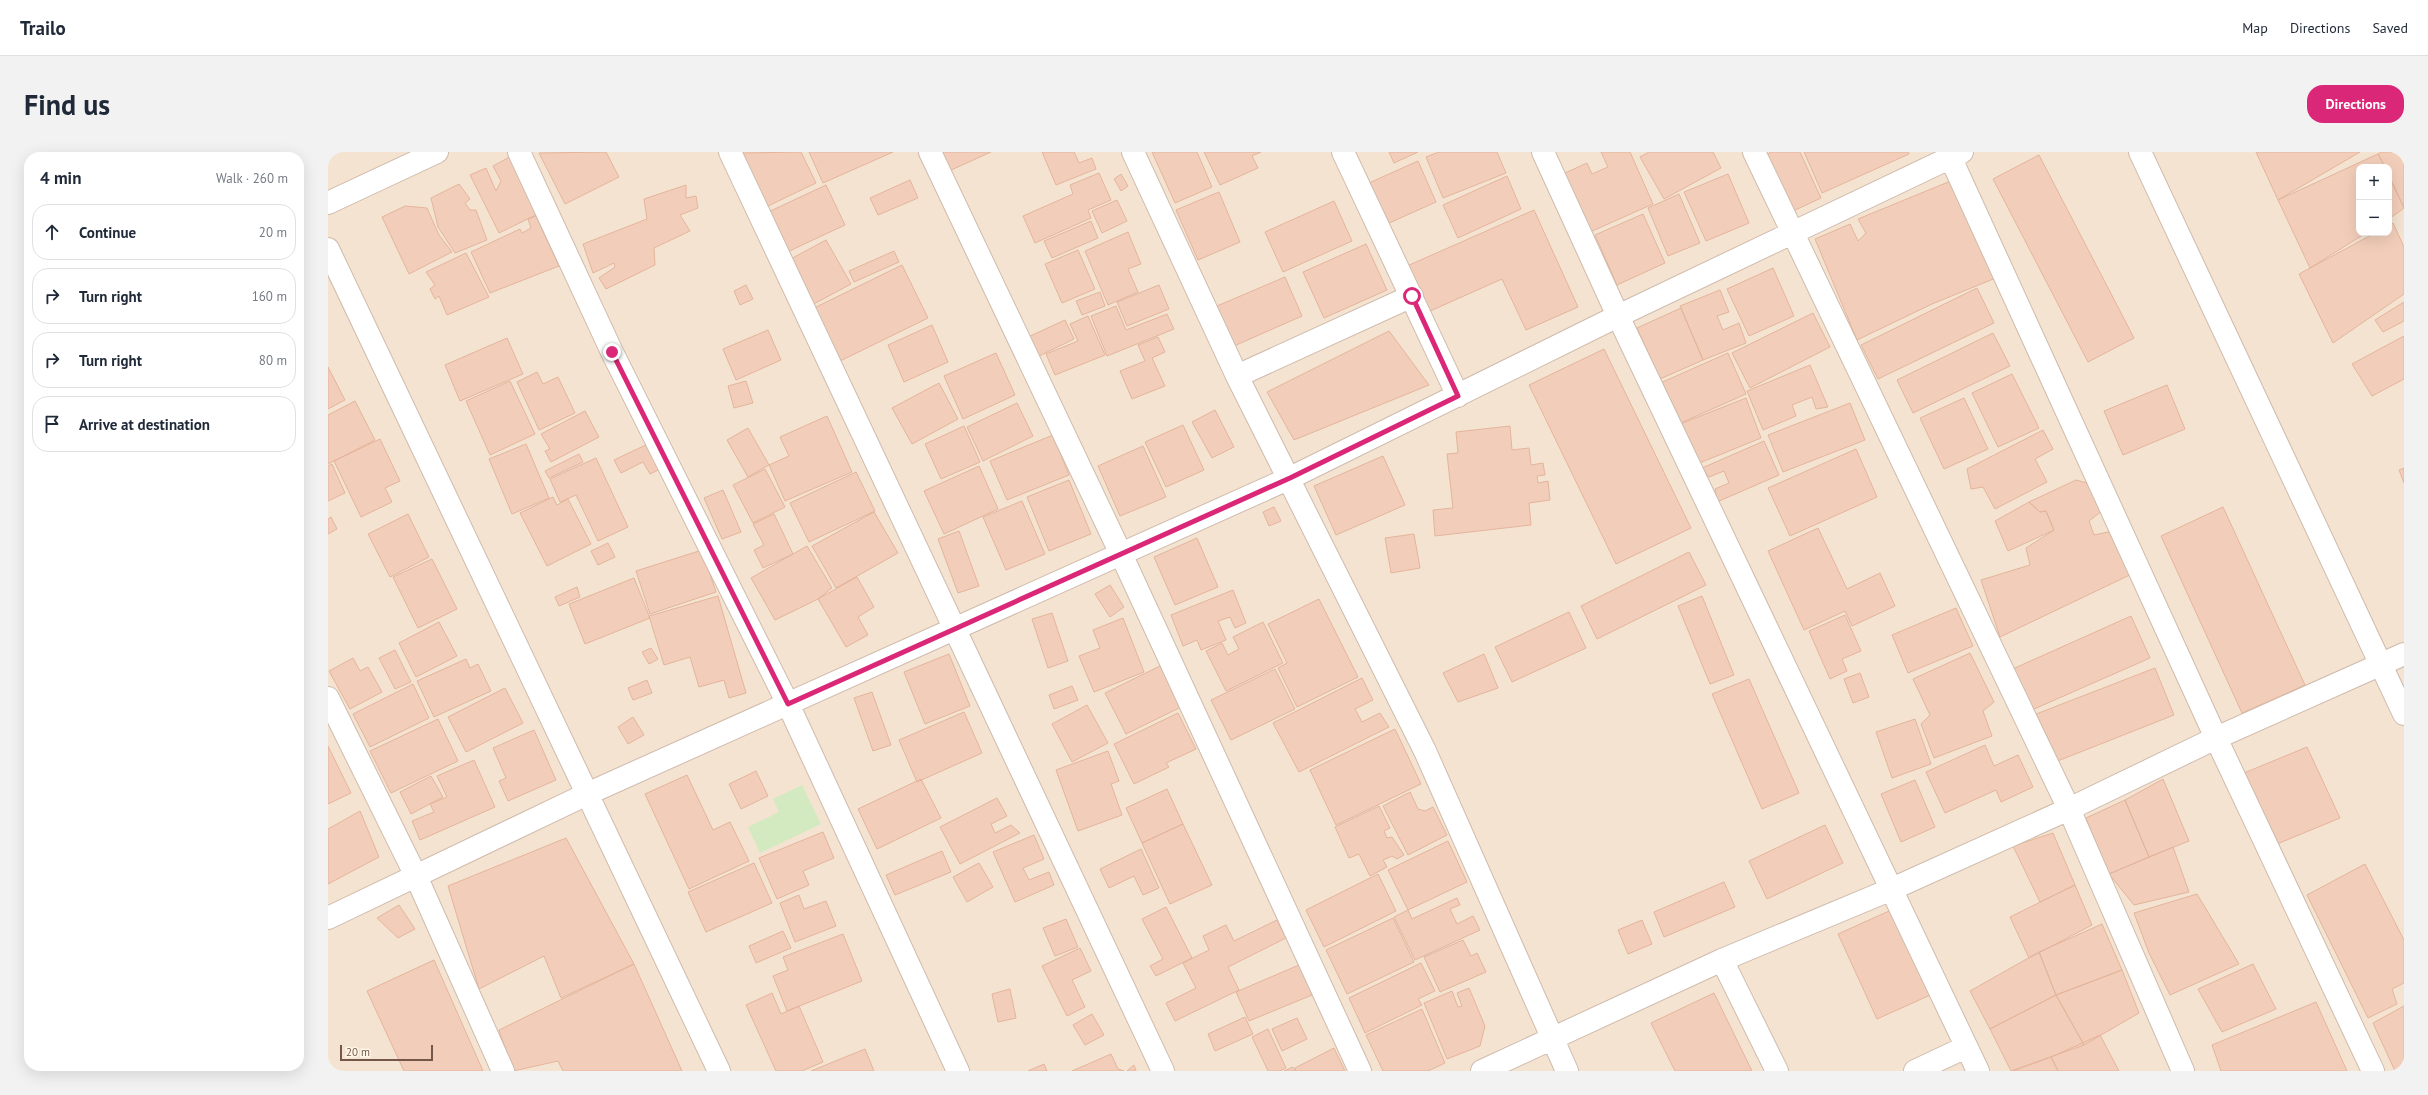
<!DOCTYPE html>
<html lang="en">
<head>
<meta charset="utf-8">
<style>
  body { margin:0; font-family:"PT Sans",sans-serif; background:#f2f2f3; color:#1f2937 }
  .controls { position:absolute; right:12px; top:12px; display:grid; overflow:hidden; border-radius:8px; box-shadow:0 4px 16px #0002 }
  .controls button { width:36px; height:36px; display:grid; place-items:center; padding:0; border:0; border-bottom:1px solid #e0e1e3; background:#fff; color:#1f2937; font:20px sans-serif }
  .scale { position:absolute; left:12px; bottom:10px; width:93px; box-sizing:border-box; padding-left:4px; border:2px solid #745749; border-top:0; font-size:11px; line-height:14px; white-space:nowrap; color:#745749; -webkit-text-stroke:3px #fff6e9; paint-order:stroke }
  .stop { position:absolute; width:12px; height:12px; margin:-9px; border:3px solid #db2777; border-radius:50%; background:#fff }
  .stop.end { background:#db2777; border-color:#fff; box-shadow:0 1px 4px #0008 }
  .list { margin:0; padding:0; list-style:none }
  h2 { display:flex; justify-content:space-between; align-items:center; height:52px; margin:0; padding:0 16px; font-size:17px }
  h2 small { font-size:13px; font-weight:400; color:#747a83 }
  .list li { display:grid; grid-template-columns:26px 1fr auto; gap:12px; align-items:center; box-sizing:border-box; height:56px; margin:0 8px 8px; padding:0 8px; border:1px solid #e0e1e3; border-radius:16px }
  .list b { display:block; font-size:15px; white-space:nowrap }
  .list em { font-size:13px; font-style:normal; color:#747a83 }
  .icon { flex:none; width:22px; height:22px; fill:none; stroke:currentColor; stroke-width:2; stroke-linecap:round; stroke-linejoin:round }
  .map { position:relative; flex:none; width:2076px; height:919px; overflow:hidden; border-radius:16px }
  header { display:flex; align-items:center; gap:24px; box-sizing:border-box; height:56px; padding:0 20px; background:#fff; border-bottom:1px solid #e0e1e3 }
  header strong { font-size:19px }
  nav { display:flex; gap:22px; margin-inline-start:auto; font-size:14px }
  .intro { display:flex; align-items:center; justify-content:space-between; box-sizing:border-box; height:96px; padding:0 24px }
  h1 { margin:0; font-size:28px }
  .button { padding:10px 18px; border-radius:16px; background:#db2777; color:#fff; font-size:14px; font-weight:700 }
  main { display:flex; gap:24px; padding:0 24px }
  aside { flex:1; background:#fff; border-radius:16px; box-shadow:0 4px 16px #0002 }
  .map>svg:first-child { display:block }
</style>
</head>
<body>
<header>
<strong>Trailo</strong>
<nav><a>Map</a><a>Directions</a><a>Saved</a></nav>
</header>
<div class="intro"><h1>Find us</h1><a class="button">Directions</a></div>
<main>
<aside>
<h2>4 min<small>Walk · 260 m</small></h2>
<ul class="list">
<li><svg class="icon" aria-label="ahead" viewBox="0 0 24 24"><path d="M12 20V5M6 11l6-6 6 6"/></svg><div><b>Continue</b></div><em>20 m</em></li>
<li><svg class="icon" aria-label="right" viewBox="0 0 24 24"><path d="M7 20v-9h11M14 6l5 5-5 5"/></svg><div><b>Turn right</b></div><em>160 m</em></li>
<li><svg class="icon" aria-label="right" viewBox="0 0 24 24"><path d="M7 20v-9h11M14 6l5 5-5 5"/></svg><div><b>Turn right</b></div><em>80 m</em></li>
<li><svg class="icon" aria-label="arrive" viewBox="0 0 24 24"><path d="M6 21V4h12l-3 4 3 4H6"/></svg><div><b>Arrive at destination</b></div></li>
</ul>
</aside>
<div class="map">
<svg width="2076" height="919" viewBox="0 0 2076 919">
  <rect width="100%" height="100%" fill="#fcf1e3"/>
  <path fill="#f4e3d1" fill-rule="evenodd" d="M0,0H2076V919H0ZM2031,15H2061V81H2031Z"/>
  <path fill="#d3eac1" d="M474,633L493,672L432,701L420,675L451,660L445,647Z"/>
  <path fill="#f2ceba" stroke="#e4b49b" d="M278,0L291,25L237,52L211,1Z
    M473,0L488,31L440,54L413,1Z
    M481,0H565L495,31Z
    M612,0H663L621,19Z
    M714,0H746L751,11L764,6L768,17L728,33Z
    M824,0H869L884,35L847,51Z
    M876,0H933L924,4L930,16L892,33Z
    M1061,0H1090L1066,11Z
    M1111,0H1169L1178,21L1115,46L1098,5Z
    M1273,0H1302L1325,52L1262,80L1235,22L1259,11L1264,22L1280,15Z
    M1321,0H1385L1393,16L1336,47L1312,5Z
    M1444,0H1472L1493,46L1463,60L1437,3Z
    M1476,0H1580L1581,2L1494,41Z
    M1928,0H2032L1950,48Z
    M2053,0H2076V56L2061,24V15H2057L2050,2Z
    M187,2L212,61L171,81L142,23L158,16L168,39L173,29L165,14Z
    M2050,2L2057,15H2031V81H2038L1982,116L1950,48Z
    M1711,3L1806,186L1760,210L1665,27Z
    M1090,9L1108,50L1059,72L1041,31Z
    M771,21L783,48L760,58L763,66L707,91L695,64L745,42L742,33Z
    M793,22L800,34L793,39L786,27Z
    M1400,22L1421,71L1378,89L1356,40Z
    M1179,24L1193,57L1130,86L1115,53Z
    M2061,24L2076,56L2061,67Z
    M582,28L590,46L550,63L542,46Z
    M1625,28L1675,123L1604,152L1529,188L1487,87L1522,72L1530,89L1538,81L1530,67Z
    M131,32L142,47L137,51L142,58H148L159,88L127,101L110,75L103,46Z
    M358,33V46L368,44L370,56L352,63L362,79L326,96L327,113L278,137L271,126L287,115L286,111L265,121L255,92L319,67L316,47Z
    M498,33L517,73L455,102L436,62Z
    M891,40L912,90L870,108L848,58Z
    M1351,42L1372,91L1340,104L1320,56Z
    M789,48L799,69L774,81L764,59Z
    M1006,49L1024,89L955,120L937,80Z
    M77,54L99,56L111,83L124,100L81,122L54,65Z
    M1206,58L1250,155L1198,178L1174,127L1100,160L1079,114Z
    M1315,62L1337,111L1289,133L1267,83Z
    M208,64L231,114L162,141L143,100L192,77L194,81L203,76L200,67Z
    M763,69L770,86L724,106L716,89Z
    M2065,71L2076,95V142L2005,191L1971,122L2047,81H2061V74Z
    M800,80L813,112L800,117L810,140L780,153L757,99Z
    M498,88L523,132L482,154L457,110Z
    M1038,92L1059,138L996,166L975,120Z
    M750,98L767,137L734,151L717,112Z
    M566,99L571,110L526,130L521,119Z
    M138,101L161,145L119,163L111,144L107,147L102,137L107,133L98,120Z
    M574,113L600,166L508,211L482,158Z
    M1445,116L1466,164L1421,184L1399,137Z
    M957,125L974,164L906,194L889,154Z
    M418,133L425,147L412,153L406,139Z
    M831,133L841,157L799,174L789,150Z
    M1649,136L1666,171L1550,227L1533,193Z
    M1392,138L1401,160L1389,164L1395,178L1411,171L1418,191L1375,208L1352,154Z
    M772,140L777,154L754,163L748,149Z
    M2076,150V169L2055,180L2047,168Z
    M788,154L798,178L839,162L846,177L779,204L763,164Z
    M1353,156L1375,208L1332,227L1309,176Z
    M1485,161L1502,195L1422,236L1404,201Z
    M760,164L777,203L727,223L718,202L750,189L742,172Z
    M737,168L746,187L707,206L698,186Z
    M604,173L620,210L576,230L560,193Z
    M440,178L453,208L408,228L395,197Z
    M1061,179L1101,233L966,288L939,240Z
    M1665,181L1682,214L1585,261L1569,228Z
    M2076,184V227L2044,244L2024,212Z
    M830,185L837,200L824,206L837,234L804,247L792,219L817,209L810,193Z
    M179,186L195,222L132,249L117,213Z
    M1276,197L1363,376L1288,412L1201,233Z
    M668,201L687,243L635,267L616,224Z
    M1400,201L1418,242L1348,273L1330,232Z
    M1482,213L1500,255L1488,257L1484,245L1464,253L1468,264L1435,278L1419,239Z
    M0,215L17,248L0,257Z
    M209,220L215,232L230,225L247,261L211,278L189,230Z
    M1684,222L1711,276L1670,295L1644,241Z
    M182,229L207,282L162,303L138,249Z
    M418,229L425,251L406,256L400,234Z
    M611,231L630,267L584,292L564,256Z
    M1839,233L1857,277L1795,303L1776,259Z
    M1418,246L1433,286L1369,312L1352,272Z
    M1636,246L1660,297L1616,317L1592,266Z
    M27,249L47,288L0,312V263Z
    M689,251L705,284L655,309L639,275Z
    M1522,251L1537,288L1455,320L1440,283Z
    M887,258L906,295L884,306L864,270Z
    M257,259L271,285L223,310L217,299L222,297L213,282Z
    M499,264L524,320L457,349L441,313L461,304L452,285Z
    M855,273L876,318L838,335L817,290Z
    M636,274L652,310L613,327L597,292Z
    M1182,274L1184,298L1201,296L1203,313L1215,311L1217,323L1209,324L1210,331L1220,329L1222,348L1201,351L1203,373L1107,384L1105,358L1125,356L1119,302L1130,301L1128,280Z
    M420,276L441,313L420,325L399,288Z
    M1715,278L1725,297L1707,307L1719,330L1667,357L1655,335L1643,337L1639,317Z
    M725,283L741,323L679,348L662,309Z
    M52,287L72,329L57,336L64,350L33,365L6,309Z
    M1436,289L1451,323L1389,350L1387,337L1401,331L1396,319L1381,325L1374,316Z
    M322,291L334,316L322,322L315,310L293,321L286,308Z
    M198,292L221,346L184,362L161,307Z
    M815,294L838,345L792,364L770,314Z
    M1528,297L1549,345L1462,384L1440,336Z
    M251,302L255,310L221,326L217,319Z
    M1055,304L1077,353L1008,383L986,334Z
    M268,306L300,375L270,389L248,343L232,350L222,327Z
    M4,312L17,341L0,349V314Z
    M651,314L670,357L616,382L596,339Z
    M2076,316V331L2071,318Z
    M437,317L457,355L425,371L405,333Z
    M528,320L547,359L481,390L462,351Z
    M741,328L763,382L721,399L699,345Z
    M1748,328L1759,331L1774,359L1761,369L1766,383L1785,379L1808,420L1672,485L1653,428L1702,413L1698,396L1726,378L1718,359L1712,360L1701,350Z
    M395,338L413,380L394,387L376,346Z
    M225,345L229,353L240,347L263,392L219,414L192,361Z
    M694,349L717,402L678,418L655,365Z
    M1701,350L1712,360L1718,359L1726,378L1680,399L1667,369Z
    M946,355L953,369L941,374L935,360Z
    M1895,355L1977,533L1914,561L1833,384Z
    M546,360L570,401L508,436L484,394Z
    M80,362L101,405L62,425L40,382Z
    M446,362L465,402L435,416L426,398L436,393L425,372Z
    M3,365L9,377L0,382V367Z
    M1490,376L1519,437L1552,421L1567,454L1524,474L1517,459L1476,478L1440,399Z
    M631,379L651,434L630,441L610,387Z
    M1086,382L1092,416L1063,421L1057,386Z
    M869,386L890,435L847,453L826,405Z
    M280,391L287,405L270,413L263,399Z
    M479,394L504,436L490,447L447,468L423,426Z
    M374,398L388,440L322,462L308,419Z
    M1361,400L1378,433L1269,487L1253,454Z
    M104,407L129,457L90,476L65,425Z
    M529,425L546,455L530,465L540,483L518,495L490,447Z
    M306,426L322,466L257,492L241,452Z
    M782,433L796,455L782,465L767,442Z
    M249,435L252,445L231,454L227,445Z
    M905,438L918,471L907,476L902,465L890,469L898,488L873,498L869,488L855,494L843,463Z
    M390,444L418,541L401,546L396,528L371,535L362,505L336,513L321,464Z
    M1374,444L1406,523L1382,532L1350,454Z
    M991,447L1030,525L969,555L950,516L959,511L940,472Z
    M1628,456L1645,494L1580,521L1564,483Z
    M1241,460L1258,496L1184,530L1167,495Z
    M724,461L740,509L720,516L704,467Z
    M1517,463L1533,499L1514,507L1519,519L1502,527L1481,479Z
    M1803,464L1822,506L1697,561L1678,520Z
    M795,466L816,520L766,540L751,504L772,496L765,478Z
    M111,470L129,504L88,525L71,491Z
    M935,470L955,511L898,539L878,499L894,491L900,503L911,497L905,485Z
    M323,496L330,507L321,512L314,500Z
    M67,498L83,530L67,537L51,506Z
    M1642,501L1666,550L1655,559L1664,584L1606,606L1593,572L1602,563L1585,527Z
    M621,502L642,554L597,572L576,520Z
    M1156,502L1170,536L1130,550L1115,521Z
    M25,506L32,519L40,515L54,540L22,557L1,519Z
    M138,507L142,516L150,512L163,539L106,565L89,529Z
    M832,514L853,555L798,582L777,541Z
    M1827,516L1846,563L1722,612L1703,564Z
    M947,517L967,557L903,588L883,548Z
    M1532,521L1541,545L1525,551L1516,527Z
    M1034,526L1045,548L1027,557L1034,570L1052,561L1061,575L971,620L945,571Z
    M1421,527L1471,641L1434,657L1384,542Z
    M319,528L324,541L305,548L300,536Z
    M85,532L101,566L42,595L25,562Z
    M744,534L750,548L726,557L721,543Z
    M177,536L195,571L138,600L120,565Z
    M544,540L563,593L545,599L526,546Z
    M759,553L780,591L744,610L724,572Z
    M636,560L654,601L589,630L571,588Z
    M850,561L868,597L838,611L841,615L806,632L786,592Z
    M305,565L316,583L300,592L290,575Z
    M110,567L130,609L63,641L42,599Z
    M1587,567L1603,612L1564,626L1548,580Z
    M1067,577L1093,632L1008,673L982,618Z
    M206,578L228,628L180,649L171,629L178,626L165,596Z
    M1657,593L1666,614L1690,603L1705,635L1673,650L1668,638L1617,661L1598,620Z
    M0,594L23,641L0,652Z
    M1979,595L2012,666L1949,692L1916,621Z
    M780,599L791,629L783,632L794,663L750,679L728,618Z
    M146,608L167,655L92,688L84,669L106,660L102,652L119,645L109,624Z
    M428,619L440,644L413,657L401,632Z
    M359,623L385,678L402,670L421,709L361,737L317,642Z
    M103,624L115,645L83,662L72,640Z
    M593,627L613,666L549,697L530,657Z
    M1835,627L1861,689L1821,705L1797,648Z
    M1587,628L1607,675L1573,690L1553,642Z
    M839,637L855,672L814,691L798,656Z
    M1082,640L1090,657L1097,659L1105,655L1119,683L1080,703L1055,654Z
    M669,646L679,664L663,672L667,681L683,673L692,681L632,712L612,675Z
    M1797,648L1821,705L1781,722L1758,666Z
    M1051,654L1062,676L1056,679L1059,686L1064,685L1076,703L1069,707L1064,704L1055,708L1059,715L1042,724L1031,702L1021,706L1007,675Z
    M32,659L51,705L0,732V677Z
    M855,672L884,733L842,752L814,691Z
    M1497,673L1515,711L1439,747L1421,709Z
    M495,680L506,706L475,719L481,733L449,747L431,706Z
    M1725,681L1747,733L1712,750L1685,694Z
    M706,683L716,707L695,716L701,728L721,720L726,733L687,750L665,700Z
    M238,686L306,812L233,846L216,804L151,837L120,734Z
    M1120,689L1139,730L1080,758L1060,718Z
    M1845,695L1861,740L1806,753L1781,722Z
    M813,697L831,736L815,743L806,724L781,736L772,717Z
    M614,699L623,720L567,743L558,723Z
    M426,711L444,751L378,780L360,740Z
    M651,711L665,735L639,750L625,725Z
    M2037,712L2076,788V831L2064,837L2069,852L2040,866L1979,743Z
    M1050,722L1068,759L996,795L978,758Z
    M1396,730L1407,755L1336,785L1326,760Z
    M1747,733L1764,773L1701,806L1682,765Z
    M1869,742L1911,812L1842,843L1821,801L1806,761Z
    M471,743L476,757L498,749L508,774L467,790L452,751Z
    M1129,746L1132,753L1122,757L1129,772L1145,764L1152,778L1087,808L1066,765L1080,758L1084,767Z
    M71,753L87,777L70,786L49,766Z
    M838,755L864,806L828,824L822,814L835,807L814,767Z
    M1570,755L1609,840L1549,867L1510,782Z
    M1065,766L1086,810L1019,842L998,798Z
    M738,767L750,795L727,804L715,776Z
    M949,768L958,786L900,815L911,838L847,869L838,851L868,836L855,811L881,798L875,784L898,773L906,789Z
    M1314,768L1324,792L1300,802L1290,778Z
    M1774,772L1794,818L1728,843L1711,800Z
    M455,779L463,796L428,811L421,794Z
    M515,782L534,829L459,859L445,824L460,818L455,805Z
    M1135,788L1143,804L1149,801L1158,820L1112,840L1096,805Z
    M752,796L763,819L744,828L757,855L739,864L714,814Z
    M1711,800L1728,843L1662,877L1642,839Z
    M106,808L155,919H76L39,839Z
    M1093,811L1107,839L1090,847L1094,853L1037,881L1021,846Z
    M306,812L354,919H235L230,909L185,919L171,878Z
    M1925,812L1948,857L1894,880L1870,837Z
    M971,813L984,843L921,869L908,840Z
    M1794,818L1811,861L1756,893L1728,843Z
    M1141,836L1157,874L1152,894L1119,907L1096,851L1124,839L1130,855L1134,854L1129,841Z
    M682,837L688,866L670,870L664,842Z
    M444,841L453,862L471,854L495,910L474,919H448L418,853Z
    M1386,841L1424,919H1347L1323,871Z
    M1728,843L1756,893L1683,919L1662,877Z
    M1988,850L2019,919H1893L1884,893Z
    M2076,854V919H2067L2045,871Z
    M1094,857L1117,911L1100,919H1055L1038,883Z
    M764,862L776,883L757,893L745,873Z
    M917,865L925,882L887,899L880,882Z
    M969,866L979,887L954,899L944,877Z
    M940,877L958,916L952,919H940L924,885Z
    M1772,883L1791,919H1730L1723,905Z
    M1006,896L1017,919H968L967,916Z
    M537,897L546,919H483Z
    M783,902L790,917L796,919H744Z
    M1723,905L1730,919H1685Z
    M716,912L719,919H700Z
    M806,913L808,919H799Z
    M965,915L967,919H956Z"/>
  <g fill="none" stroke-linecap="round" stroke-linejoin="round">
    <defs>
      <path id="minor" d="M191,0L284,200L460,552L630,919
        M402,0L835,919
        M602,0L793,402L1032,919
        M805,0L909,224L1097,599L1239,919
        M1015,0L1130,244
        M1215,0L1290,164L1650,919
        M1426,0L1741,657L1855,919
        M1620,0L1888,586L2045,919
        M1812,0L2076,562
        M0,51L109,0
        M0,97L391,919
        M909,224L1084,144
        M0,546L88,724L175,919
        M0,766L259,642L962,326L1290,164L1634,0
        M1394,808L1449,919
        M1154,919L1394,808L1564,737L1741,657L1888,586L2076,502
        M1587,919L1638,895"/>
    </defs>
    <use href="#minor" stroke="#cfbbac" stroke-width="24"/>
    <use href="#minor" stroke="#fff" stroke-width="22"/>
  </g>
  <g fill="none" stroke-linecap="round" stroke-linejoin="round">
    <path stroke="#db2777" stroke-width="5" d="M284,200L460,552L962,326L1130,244L1084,144"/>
  </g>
</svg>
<div class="controls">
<button>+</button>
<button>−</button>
</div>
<div class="scale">20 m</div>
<div class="stop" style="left:1084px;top:144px"></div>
<div class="stop end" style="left:284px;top:200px"></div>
</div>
</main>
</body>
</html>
